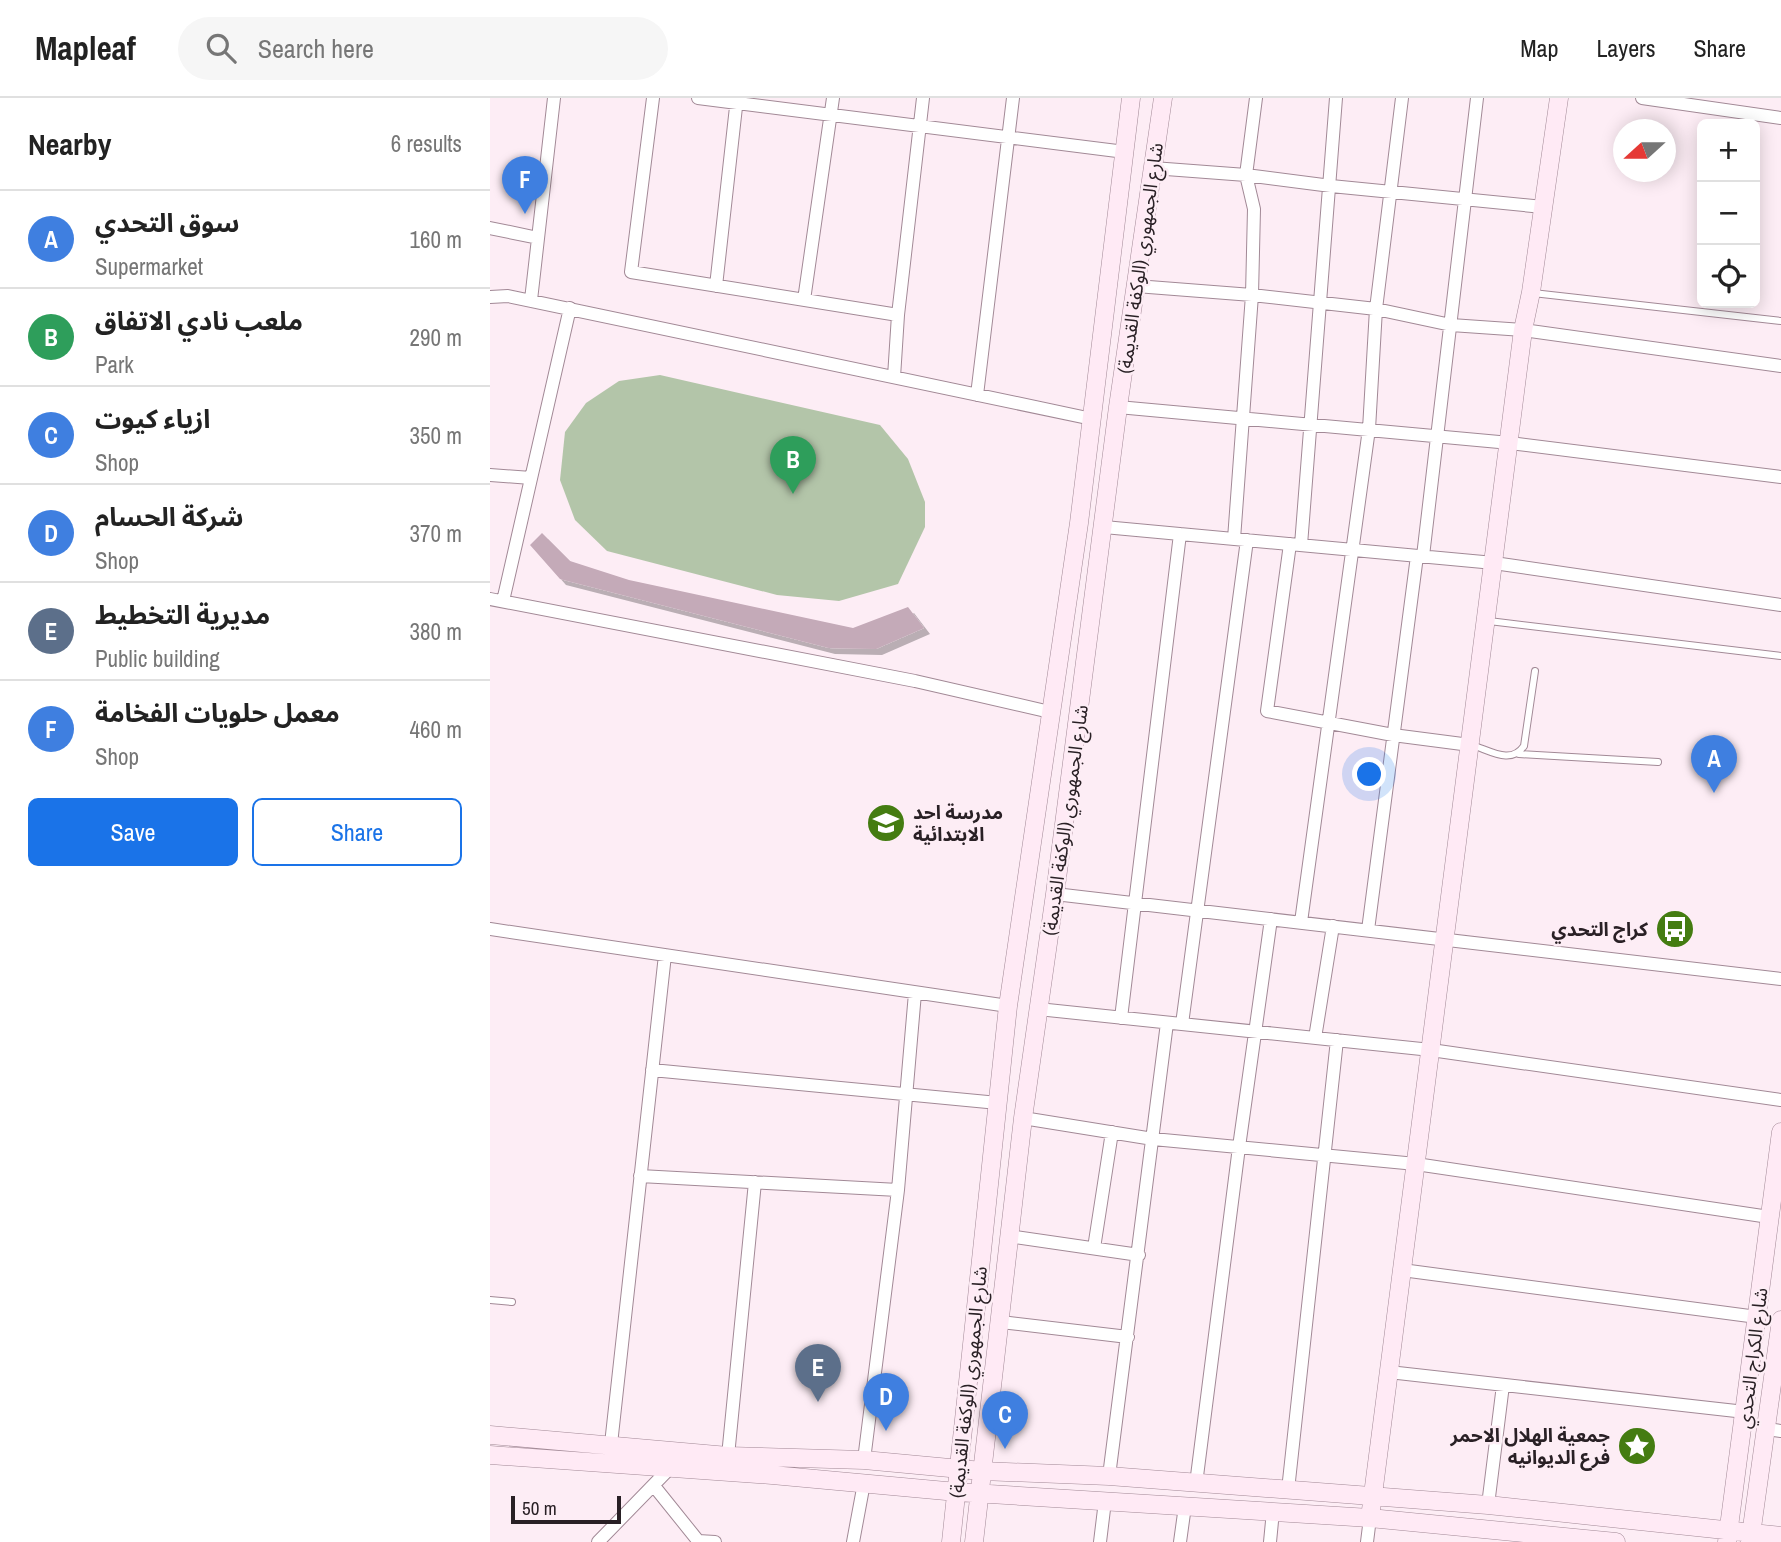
<!DOCTYPE html>
<html lang="en">
<head>
<meta charset="utf-8">
<style>
  body { margin:0; font-family:"Archivo Narrow","Noto Sans Arabic",sans-serif; background:#f6f6f6; color:#222 }
  .controls { position:absolute; right:21px; top:21px; display:grid; overflow:hidden; border-radius:10px; box-shadow:0 4px 18px #0003 }
  .controls button { width:63px; height:63px; display:grid; place-items:center; padding:0; border:0; border-bottom:2px solid #e0e0e0; background:#fff; color:#222; font:35px sans-serif }
  .compass { position:absolute; left:1123px; top:21px; width:63px; height:63px; border-radius:50%; background:#fff; box-shadow:0 4px 18px #0003; rotate:249deg }
  .scale { position:absolute; left:21px; bottom:18px; width:110px; box-sizing:border-box; padding-left:7px; border:4px solid #292025; border-top:0; font-size:19px; line-height:24px; white-space:nowrap; color:#292025; -webkit-text-stroke:5px #fdedf5; paint-order:stroke }
  .you { position:absolute; left:880px; top:677px; width:24px; height:24px; margin:-18px; border:5px solid #fff; border-radius:50%; background:#1a73e8; box-shadow:0 0 0 10px #1a73e833 }
  .badge { display:grid; place-items:center; width:46px; height:46px; border-radius:50%; background:#1a73e8; color:#fff; font-size:23px; font-weight:700 }
  .pin { position:absolute; translate:-50% -58px; filter:drop-shadow(0 2px 4px #0008) }
  .pin::after { content:''; position:absolute; top:37px; width:24px; height:21px; background:inherit; clip-path:polygon(0 0,100% 0,50% 100%) }
  .list { margin:0; padding:0; list-style:none }
  h2 { display:flex; justify-content:space-between; align-items:center; height:91px; margin:0; padding:0 28px; font-size:30px }
  h2 small { font-size:23px; font-weight:400; color:#767676 }
  .list li { display:grid; grid-template-columns:46px 1fr auto; gap:21px; align-items:center; box-sizing:border-box; height:98px; padding:0 28px; border-top:2px solid #e0e0e0 }
  .list b { display:block; font-size:26px; white-space:nowrap }
  .list p { margin:0; font-size:23px; white-space:nowrap; color:#767676 }
  .list em { font-size:23px; font-style:normal; color:#767676 }
  .actions { display:flex; gap:14px; padding:21px 28px }
  .actions a { flex:1; padding:16px 0; border:2px solid #1a73e8; border-radius:10px; text-align:center; font-size:24px; color:#1a73e8 }
  .actions .main { background:#1a73e8; color:#fff }
  .icon { flex:none; width:38px; height:38px; fill:none; stroke:currentColor; stroke-width:2; stroke-linecap:round; stroke-linejoin:round }
  .map { position:relative; flex:none; width:1291px; height:1444px; overflow:hidden }
  header { display:flex; align-items:center; gap:42px; box-sizing:border-box; height:98px; padding:0 35px; background:#fff; border-bottom:2px solid #e0e0e0 }
  header strong { font-size:33px }
  nav { display:flex; gap:38px; margin-inline-start:auto; font-size:24px }
  .search { width:490px; height:63px; background:#f6f6f6; display:flex; align-items:center; gap:18px; box-sizing:border-box; padding:0 24px; border-radius:38px; color:#767676; font-size:26px }
  main { display:flex }
  aside { flex:1; background:#fff }
  .map>svg:first-child { display:block }
</style>
</head>
<body>
<header>
<strong>Mapleaf</strong>
<div class="search"><svg class="icon" aria-label="search" viewBox="0 0 24 24"><circle cx="10" cy="10" r="6"/><path d="M15 15l6 6"/></svg>Search here</div>
<nav><a>Map</a><a>Layers</a><a>Share</a></nav>
</header>
<main>
<aside>
<h2>Nearby<small>6 results</small></h2>
<ul class="list">
<li><span class="badge" style="background:#3f7fe0">A</span><div><b>سوق التحدي</b><p>Supermarket</p></div><em>160 m</em></li>
<li><span class="badge" style="background:#2e9e5b">B</span><div><b>ملعب نادي الاتفاق</b><p>Park</p></div><em>290 m</em></li>
<li><span class="badge" style="background:#3f7fe0">C</span><div><b>ازياء كيوت</b><p>Shop</p></div><em>350 m</em></li>
<li><span class="badge" style="background:#3f7fe0">D</span><div><b>شركة الحسام</b><p>Shop</p></div><em>370 m</em></li>
<li><span class="badge" style="background:#5c6f8a">E</span><div><b>مديرية التخطيط</b><p>Public building</p></div><em>380 m</em></li>
<li><span class="badge" style="background:#3f7fe0">F</span><div><b>معمل حلويات الفخامة</b><p>Shop</p></div><em>460 m</em></li>
</ul>
<div class="actions"><a class="main">Save</a><a>Share</a></div>
</aside>
<div class="map">
<svg width="1291" height="1444" viewBox="0 0 1291 1444">
  <defs>
    <filter id="shadow"><feDropShadow dx="6" dy="6" stdDeviation="0" flood-color="#0004"/></filter>
  </defs>
  <rect width="100%" height="100%" fill="#fdedf5"/>
  <path fill="#b3c5a9" d="M170,277L390,327L418,361L435,404V429L408,486L349,503L287,497L117,453L85,422L70,382L75,334L96,305L129,283Z"/>
  <path fill="#c4aab8" filter="url(#shadow)" d="M52,435L80,463L139,482L363,530L418,509L434,530L386,551L339,550L70,481L40,447Z"/>
  <g fill="none" stroke-linecap="round" stroke-linejoin="round">
    <defs>
      <path id="lane" d="M1043,195L1291,223
        M999,523L1291,558
        M982,647C1001,653 1021,667 1034,648L1045,573
        M1029,656L1168,664
        M0,1202L22,1204"/>
      <path id="street" d="M163,0L141,174L408,217
        M208,0L635,54
        M1152,0L1291,20
        M663,70L756,77L841,88L1053,109
        M0,130L48,140
        M226,188L247,0
        M646,188L762,197L886,211L961,227L1033,232L1291,268
        M0,199L18,198L602,321
        M41,202L64,0
        M314,202L343,0
        M404,279L408,217L433,0
        M487,297L523,0
        M628,309L1020,345L1291,379
        M0,377L41,380
        M614,429L1004,465L1291,507
        M744,441L762,197L764,111L756,77L766,0
        M800,446L777,613L903,637L980,647
        M811,447L846,0
        M933,458L987,0
        M0,501L425,583L560,614
        M13,503L80,210
        M565,796L1291,881
        M811,824L879,331L886,211L912,0
        M0,831L518,908
        M878,832L927,458
        M548,911L941,952L1291,1002
        M631,920L690,436
        M692,926L757,442
        M825,940L843,828
        M162,972L508,1005
        M533,1020L663,1041L926,1066L1279,1119
        M150,1078L408,1092
        M518,1138L649,1157
        M604,1150L622,1034
        M912,1172L1267,1219
        M511,1224L638,1239
        M899,1274L1255,1314
        M1277,1331L1291,1333
        M121,1346L175,857
        M238,1358L265,1084
        M374,1362L408,1092L425,895
        M619,1378L677,925
        M706,1386L749,1049L781,821
        M164,1388L209,1444
        M798,1392L847,942
        M998,1407L1013,1287
        M208,1443L225,1444
        M108,1444L179,1371
        M363,1444L374,1385
        M610,1444L615,1403
        M690,1444L695,1408
        M780,1444L783,1413
        M877,1444L880,1420"/>
      <path id="secondary" d="M0,1337L238,1358L374,1362L492,1373L619,1378L998,1407L1291,1438
        M0,1357L282,1377L467,1394L880,1420L1126,1444
        M880,1420L1033,232L1041,194L1069,0
        M461,1444L518,908L589,425L641,0
        M484,1444L533,1020L565,796L628,309L673,0
        M1237,1444L1291,1034
        M1260,1444L1291,1222"/>
    </defs>
    <use href="#lane" stroke="#a28996" stroke-width="8"/>
    <use href="#street" stroke="#a28996" stroke-width="14"/>
    <use href="#secondary" stroke="#a28996" stroke-width="19"/>
    <use href="#lane" stroke="#fff" stroke-width="6"/>
    <use href="#street" stroke="#fff" stroke-width="12"/>
    <use href="#secondary" stroke="#ffeaf5" stroke-width="18"/>
  </g>
  <defs>
    <symbol id="school-disc" viewBox="-11 -11 22 22"><circle r="9.5" fill="#447c11" stroke="#fdedf5"/><path d="M0-5L7-2L0 1L-7-2ZM-4 1L0 2.5L4 1V4Q0 6-4 4Z" fill="#fff"/></symbol>
    <symbol id="bus-disc" viewBox="-11 -11 22 22"><circle r="9.5" fill="#447c11" stroke="#fdedf5"/><path d="M-5-6H5V4H4V6H2V4H-2V6H-4V4H-5ZM-3.5-4V0h7V-4ZM-3.5 1.2v1.5H-2V1.2ZM2 1.2v1.5H3.5V1.2Z" fill="#fff"/></symbol>
    <symbol id="sight-disc" viewBox="-11 -11 22 22"><circle r="9.5" fill="#447c11" stroke="#fdedf5"/><path d="M0-6L1.8-2.2L6-1.7L2.9 1.2L3.7 5.4L0 3.3L-3.7 5.4L-2.9 1.2L-6-1.7L-1.8-2.2Z" fill="#fff"/></symbol>
  </defs>
  <g fill-rule="evenodd">
    <use href="#school-disc" x="374" y="703" width="44" height="44"/>
    <use href="#bus-disc" x="1163" y="809" width="44" height="44"/>
    <use href="#sight-disc" x="1125" y="1326" width="44" height="44"/>
  </g>
  <g text-anchor="middle" dominant-baseline="central" stroke-width="5" stroke-linejoin="round" paint-order="stroke">
    <g font-size="19" fill="#292025" stroke="#fdedf5">
      <text transform="translate(650 160) rotate(-82)">شارع الجمهوري (الوكفة القديمة)</text>
      <text transform="translate(575 722) rotate(-82)">شارع الجمهوري (الوكفة القديمة)</text>
      <text transform="translate(1262 1260) rotate(-83)">شارع الكراج التحدي</text>
      <text transform="translate(478 1284) rotate(-84)">شارع الجمهوري (الوكفة القديمة)</text>
    </g>
    <g font-size="19" font-weight="bold" fill="#292025" stroke="#fdedf5" text-anchor="end">
      <text x="423" y="714" text-anchor="start">مدرسة احد<tspan x="423" dy="22">الابتدائية</tspan></text>
      <text x="1158" y="831">كراج التحدي</text>
      <text x="1120" y="1337">جمعية الهلال الاحمر<tspan x="1120" dy="22">فرع الديوانيه</tspan></text>
    </g>
  </g>
</svg>
<div class="controls">
<button>+</button>
<button>−</button>
<button><svg class="icon" aria-label="locate" viewBox="0 0 24 24"><circle cx="12" cy="12" r="6"/><path d="M12 2v4M12 18v4M2 12h4M18 12h4"/></svg></button>
</div>
<svg class="compass" viewBox="-18 -18 36 36"><path d="M0-13l5 13h-10z" fill="#e53935"/><path d="M0 13l5-13h-10z" fill="#767676"/></svg>
<div class="scale">50 m</div>
<div class="you"></div>
<div class="pin badge" style="left:1224px;top:695px;background:#3f7fe0">A</div>
<div class="pin badge" style="left:303px;top:396px;background:#2e9e5b">B</div>
<div class="pin badge" style="left:515px;top:1351px;background:#3f7fe0">C</div>
<div class="pin badge" style="left:396px;top:1333px;background:#3f7fe0">D</div>
<div class="pin badge" style="left:328px;top:1304px;background:#5c6f8a">E</div>
<div class="pin badge" style="left:35px;top:116px;background:#3f7fe0">F</div>
</div>
</main>
</body>
</html>
